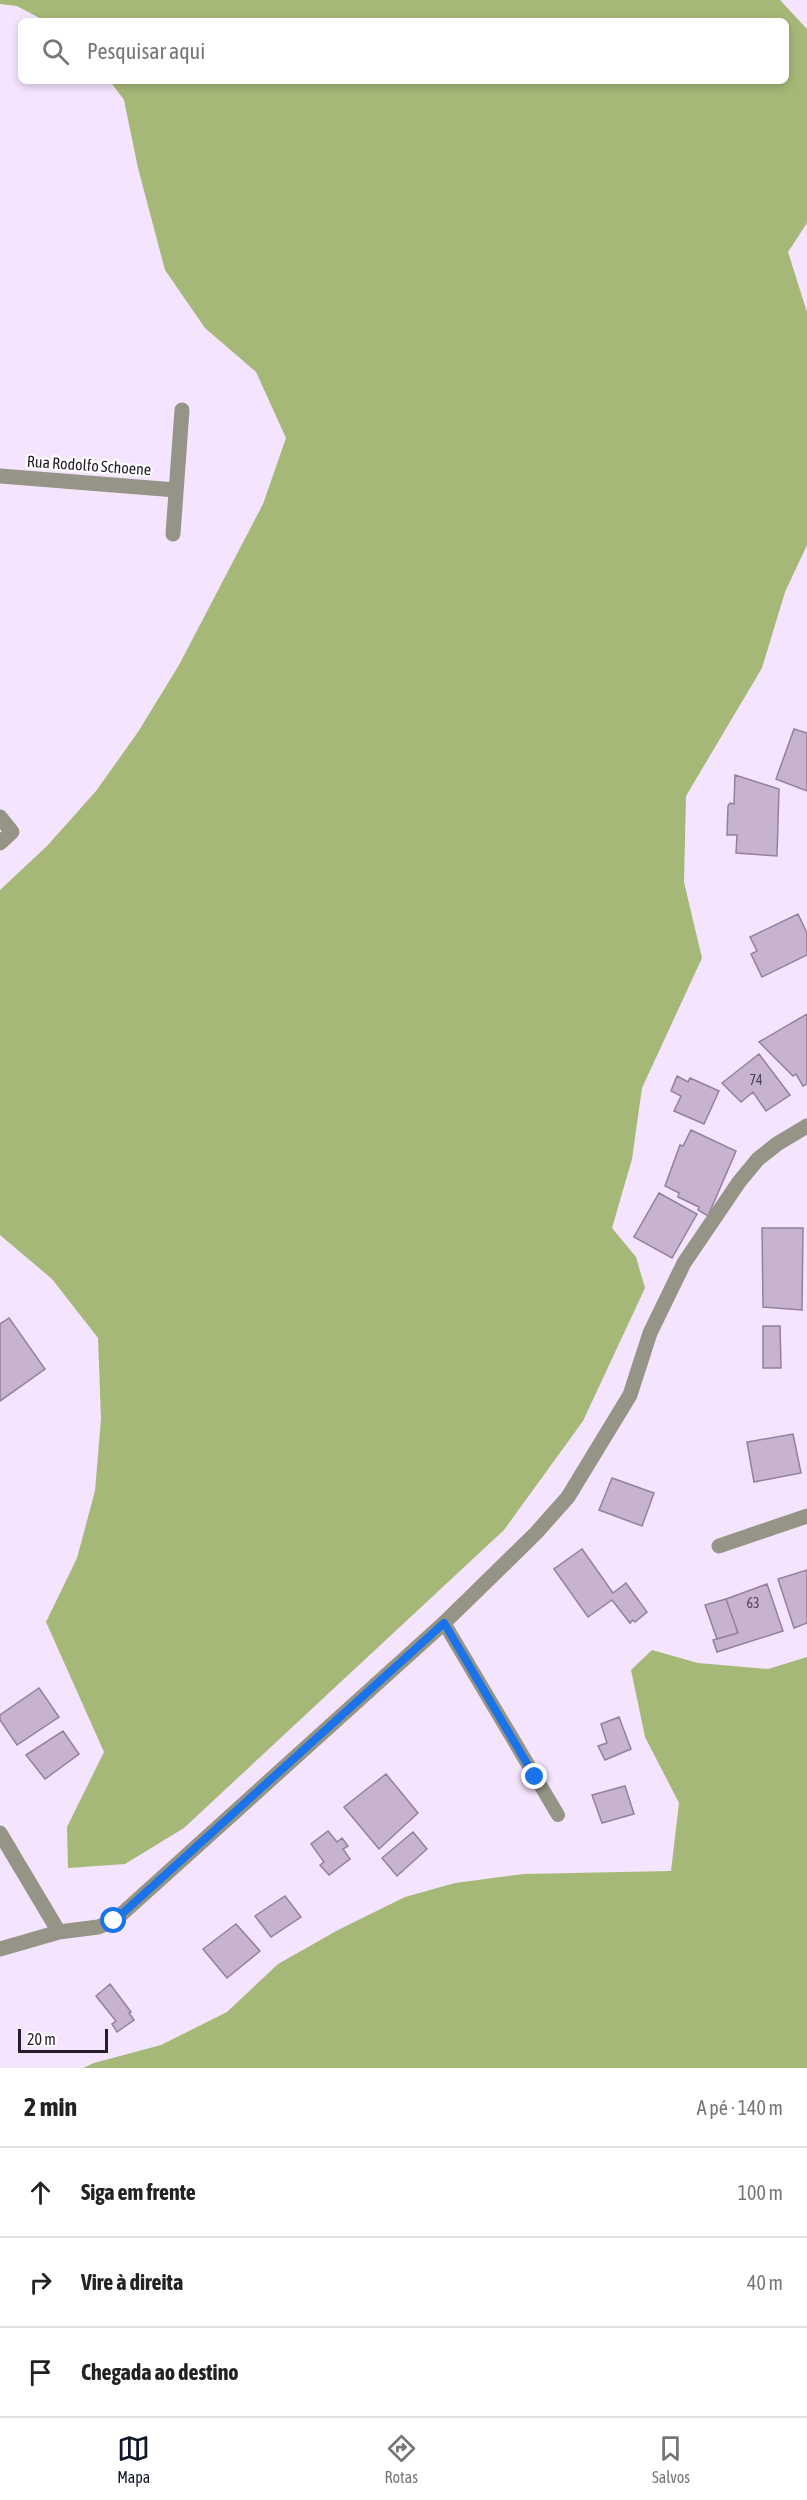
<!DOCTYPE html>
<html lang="pt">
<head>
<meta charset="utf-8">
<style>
  body { margin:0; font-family:"Asap Condensed",sans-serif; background:#f2f2f2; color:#222 }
  .scale { position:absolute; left:18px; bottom:15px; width:90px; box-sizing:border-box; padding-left:6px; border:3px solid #261e29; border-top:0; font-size:16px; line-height:21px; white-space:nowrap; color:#261e29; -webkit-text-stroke:4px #fff; paint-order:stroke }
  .stop { position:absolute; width:18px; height:18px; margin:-14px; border:4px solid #1a73e8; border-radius:50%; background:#fff }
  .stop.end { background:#1a73e8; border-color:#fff; box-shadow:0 2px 6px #0008 }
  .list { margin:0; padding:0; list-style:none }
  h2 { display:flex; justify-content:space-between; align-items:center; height:78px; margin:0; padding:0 24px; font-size:26px }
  h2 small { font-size:20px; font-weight:400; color:#767676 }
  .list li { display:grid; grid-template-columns:39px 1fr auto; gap:18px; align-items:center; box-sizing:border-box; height:90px; padding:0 24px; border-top:2px solid #e0e0e0 }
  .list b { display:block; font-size:22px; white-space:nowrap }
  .list em { font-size:20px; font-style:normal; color:#767676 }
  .icon { flex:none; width:33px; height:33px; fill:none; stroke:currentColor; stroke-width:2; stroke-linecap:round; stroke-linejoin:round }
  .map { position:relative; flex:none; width:807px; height:2068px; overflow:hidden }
  .search { position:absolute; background:#fff; box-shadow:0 3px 9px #0003; left:18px; right:18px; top:18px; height:66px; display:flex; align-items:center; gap:15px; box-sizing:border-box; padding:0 21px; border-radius:9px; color:#767676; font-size:22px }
  .sheet { height:348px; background:#fff }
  nav { display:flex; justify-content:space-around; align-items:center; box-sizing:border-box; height:84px; border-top:2px solid #e0e0e0; background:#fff; font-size:16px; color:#767676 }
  nav a { display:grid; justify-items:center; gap:3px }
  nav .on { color:#111827 }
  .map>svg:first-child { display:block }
</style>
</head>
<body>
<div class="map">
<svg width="807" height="2068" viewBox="0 0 807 2068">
  <rect width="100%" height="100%" fill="#f5e4fd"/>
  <path fill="#a6b877" d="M0,0H780L807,29V223L788,252L807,312V545L785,592L762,668L686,796L684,882L702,958L642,1088L632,1159L612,1228L636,1257L645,1288L583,1421L504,1530L184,1828L125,1864L68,1868L67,1827L104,1752L46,1622L77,1558L95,1491L101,1419L98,1338L52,1279L0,1235V890L47,846L96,791L138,732L179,665L263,504L286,438L256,372L205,328L165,270L138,168L124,100L110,81H786V21H45L17,6L0,4Z
    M652,1650L698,1663L768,1669L807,1657V2068H83L94,2063L161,2045L227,2012L278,1964L338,1930L405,1897L455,1883L524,1874L671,1871L679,1803L645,1737L631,1670Z"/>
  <path fill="#c7b3d0" stroke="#94809c" stroke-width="1.5" d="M794,729L807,733V791L776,779Z
    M735,775L779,789L777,856L736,853L737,835H727L728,806L730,803L734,804Z
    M798,914L807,933V955L762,977L751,954L757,951L750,937Z
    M807,1014V1084L803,1086L796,1074L793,1076L759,1042Z
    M759,1054L790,1095L766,1111L753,1092L741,1102L722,1083Z
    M677,1076L688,1082L690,1078L719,1091L704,1124L674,1111L681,1096L671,1091Z
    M691,1130L736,1151L708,1216L698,1210L699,1207L678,1197L679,1193L665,1186L680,1145L683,1146Z
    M659,1193L697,1214L672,1258L634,1237Z
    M762,1228H803L802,1310L763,1307Z
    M9,1318L45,1369L0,1401V1324Z
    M763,1326H780L781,1368H763Z
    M793,1434L801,1473L754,1482L747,1442Z
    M612,1478L654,1493L642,1526L599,1510Z
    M582,1549L613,1593L626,1583L647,1612L635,1622L633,1620L630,1623L612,1600L588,1617L554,1569Z
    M807,1570V1623L794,1628L778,1579Z
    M767,1584L783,1631L717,1652L713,1640L738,1633L726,1599Z
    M726,1599L738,1633L717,1639L705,1605Z
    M39,1688L59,1717L17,1745L0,1720V1715Z
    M619,1717L631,1749L605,1760L598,1746L607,1743L601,1724Z
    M63,1731L79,1754L45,1779L26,1755Z
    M386,1774L418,1813L379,1849L344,1807Z
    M625,1786L634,1814L602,1823L592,1795Z
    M328,1831L337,1842L342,1838L348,1846L343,1849L350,1859L329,1875L320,1865L324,1862L311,1844Z
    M413,1832L427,1849L397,1876L382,1858Z
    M285,1896L301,1917L271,1937L255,1916Z
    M236,1924L260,1951L227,1978L203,1949Z
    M110,1984L131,2012L129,2013L134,2020L117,2032L112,2024L116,2021L96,1996Z"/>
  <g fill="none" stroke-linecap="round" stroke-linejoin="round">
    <path stroke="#969486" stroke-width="14" d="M444,1623L558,1815"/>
    <path stroke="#969486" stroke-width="15" d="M0,476L176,490
      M173,534L182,410
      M0,817L12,832L0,843
      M719,1546L807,1516
      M0,1833L59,1932
      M0,1949L59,1932L98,1927L114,1921L444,1623L536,1533L568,1497L630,1395L650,1333L684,1263L739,1182L758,1159L777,1144L807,1126"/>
  </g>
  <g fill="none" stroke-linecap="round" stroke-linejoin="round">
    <path stroke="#1a73e8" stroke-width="8" d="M114,1921L444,1623L535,1777"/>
  </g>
  <g text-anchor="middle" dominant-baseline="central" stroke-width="4.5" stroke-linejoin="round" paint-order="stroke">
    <g font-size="14" fill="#4e4353">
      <text x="756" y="1080">74</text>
      <text x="753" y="1603">63</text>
    </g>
    <g font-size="16" fill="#261e29" stroke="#fff">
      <text transform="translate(89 465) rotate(4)">Rua Rodolfo Schoene</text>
    </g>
  </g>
</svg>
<div class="scale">20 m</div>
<div class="stop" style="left:114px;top:1921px"></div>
<div class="stop end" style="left:535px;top:1777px"></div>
<div class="search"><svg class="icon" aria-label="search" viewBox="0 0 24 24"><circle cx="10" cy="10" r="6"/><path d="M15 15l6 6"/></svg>Pesquisar aqui</div>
</div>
<section class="sheet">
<h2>2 min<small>A pé · 140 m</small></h2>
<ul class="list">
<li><svg class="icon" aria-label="ahead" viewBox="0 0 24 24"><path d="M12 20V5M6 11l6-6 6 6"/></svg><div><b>Siga em frente</b></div><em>100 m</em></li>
<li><svg class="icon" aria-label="right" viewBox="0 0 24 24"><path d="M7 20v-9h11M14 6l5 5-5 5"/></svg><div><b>Vire à direita</b></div><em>40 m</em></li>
<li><svg class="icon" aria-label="arrive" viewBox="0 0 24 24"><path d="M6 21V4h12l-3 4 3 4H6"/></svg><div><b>Chegada ao destino</b></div></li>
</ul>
</section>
<nav>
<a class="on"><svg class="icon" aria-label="map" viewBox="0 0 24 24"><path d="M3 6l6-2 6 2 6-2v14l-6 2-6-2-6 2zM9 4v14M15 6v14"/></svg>Mapa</a>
<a><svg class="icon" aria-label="directions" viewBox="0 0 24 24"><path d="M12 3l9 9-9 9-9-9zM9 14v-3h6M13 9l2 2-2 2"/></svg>Rotas</a>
<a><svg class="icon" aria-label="saved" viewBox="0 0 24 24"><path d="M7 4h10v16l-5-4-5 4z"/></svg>Salvos</a>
</nav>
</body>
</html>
